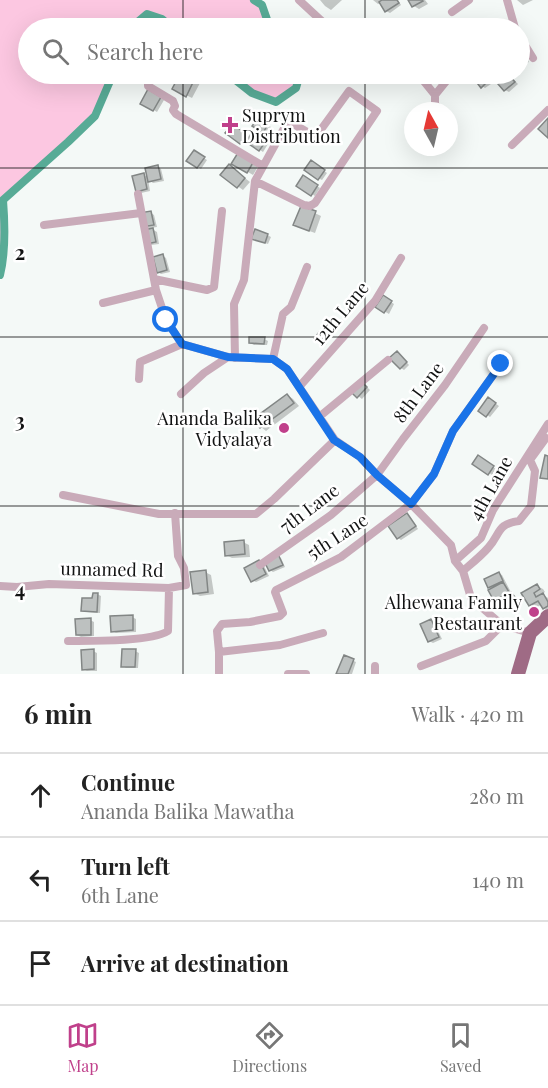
<!DOCTYPE html>
<html lang="en">
<head>
<meta charset="utf-8">
<style>
  body { margin:0; font-family:"Playfair Display",serif; background:#f2f2f2; color:#222 }
  .compass { position:absolute; left:404px; top:102px; width:54px; height:54px; border-radius:50%; background:#fff; box-shadow:0 6px 24px #0002; rotate:352deg }
  .stop { position:absolute; width:18px; height:18px; margin:-14px; border:4px solid #1a73e8; border-radius:50%; background:#fff }
  .stop.end { background:#1a73e8; border-color:#fff; box-shadow:0 2px 6px #0008 }
  .list { margin:0; padding:0; list-style:none }
  h2 { display:flex; justify-content:space-between; align-items:center; height:78px; margin:0; padding:0 24px; font-size:26px }
  h2 small { font-size:20px; font-weight:400; color:#767676 }
  .list li { display:grid; grid-template-columns:39px 1fr auto; gap:18px; align-items:center; box-sizing:border-box; height:84px; padding:0 24px; border-top:2px solid #e0e0e0 }
  .list b { display:block; font-size:22px; white-space:nowrap }
  .list p { margin:0; font-size:20px; white-space:nowrap; color:#767676 }
  .list em { font-size:20px; font-style:normal; color:#767676 }
  .icon { flex:none; width:33px; height:33px; fill:none; stroke:currentColor; stroke-width:2; stroke-linecap:round; stroke-linejoin:round }
  .map { position:relative; flex:none; width:548px; height:674px; overflow:hidden }
  .search { position:absolute; background:#fff; box-shadow:0 6px 24px #0002; left:18px; right:18px; top:18px; height:66px; display:flex; align-items:center; gap:15px; box-sizing:border-box; padding:0 21px; border-radius:33px; color:#767676; font-size:22px }
  .sheet { height:330px; background:#fff }
  nav { display:flex; justify-content:space-around; align-items:center; box-sizing:border-box; height:84px; border-top:2px solid #e0e0e0; background:#fff; font-size:16px; color:#767676 }
  nav a { display:grid; justify-items:center; gap:3px }
  nav .on { color:#c0408b }
  .map>svg:first-child { display:block }
</style>
</head>
<body>
<div class="map">
<svg width="548" height="674" viewBox="0 0 548 674">
  <rect width="100%" height="100%" fill="#f4f9f7"/>
  <path fill="#fcc7e1" d="M0,0H254L262,5L270,28H173L162,19L147,14L134,25L133,28H28V74H113L95,116L68,142L3,200C5,225 6,251 0,275Z
    M228,74H300L296,88L276,102L252,93Z"/>
  <path fill="#0003" d="M320,0H342L331,10L325,6Z
    M373,0H398L401,5L390,13L386,11L381,3L378,4Z
    M410,0H425L428,4L419,9L414,6Z
    M517,0H533L523,5Z
    M521,49L524,51L529,62L520,66V50Z
    M181,74L200,83L192,98L174,89Z
    M476,74H483L491,84L485,88L482,86L473,76Z
    M492,74H504L507,78L508,76L512,78L518,84L509,92L505,90L500,84L501,83L497,80Z
    M149,91L164,100L157,112L142,103Z
    M258,120L271,127L267,133L254,126Z
    M236,128L250,138L253,134L268,144L263,152L247,141L244,145L241,143Z
    M194,152L207,160L201,169L188,160Z
    M239,153L259,165L253,175L233,163Z
    M315,164L327,173L322,180L318,178Z
    M158,167L161,169L164,181L153,183L148,179L150,191L141,193L137,191L144,175L149,178Z
    M235,170L250,182L243,190L222,175Z
    M304,177L320,188L315,196L298,185Z
    M302,207L321,216L315,233L301,228Z
    M151,213L154,215L157,227L150,228L157,232L159,244L151,245L143,226Z
    M267,235L271,237L268,244L257,240Z
    M163,256L166,258L170,272L161,274L158,272Z
    M383,297L394,304L389,314L377,307Z
    M319,334L329,340L326,345L316,339Z
    M264,339L268,341L267,345H254L250,343Z
    M400,355L409,365L404,370L401,368Z
    M365,385L370,390L362,399L353,392Z
    M287,395L293,399L299,406L266,431L261,427Z
    M492,401L499,406L490,417L487,415Z
    M478,457L496,469L492,475L474,463Z
    M407,515L410,517L418,529L401,540L398,538Z
    M243,542L249,545L250,557L232,558L226,555Z
    M278,556L281,558L285,567L273,572L270,570Z
    M263,564L269,576L256,582L252,580Z
    M205,572L211,575L214,594L200,596L194,593Z
    M499,573L502,575L512,594L517,599L505,608L495,600L493,589L489,587Z
    M537,586L543,589L545,592L542,594L548,598V610L544,608L542,604L536,608L530,605L524,594Z
    M97,594L101,596L100,613L86,612L83,610Z
    M132,617L136,619V632L116,633L112,631Z
    M90,620L94,622V636L81,637L77,635Z
    M431,621L434,623L442,639L433,643L429,641Z
    M93,651L97,653V671H87L83,669Z
    M135,651L139,653L138,668H126L123,666Z
    M345,657L356,662L352,674H338Z"/>
  <g fill="none" stroke-linecap="round" stroke-linejoin="round">
    <path stroke="#58ab96" stroke-width="8" d="M254,0L262,5L270,28
      M133,28L134,25L147,14L162,19L173,28
      M228,74L252,93L276,102L296,88L300,74
      M0,275C6,251 5,225 3,200L68,142L95,116L113,74"/>
  </g>
  <path fill="#bdc1c0" stroke="#828685" stroke-width="1.5" d="M382,0H397L399,3L385,12L379,2Z
    M408,0H422L423,1L412,7Z
    M521,47L527,60L520,63V48Z
    M180,74H186L195,78L186,97L172,89Z
    M474,74H482L488,81L481,88L471,75Z
    M490,74H503L504,75L496,81Z
    M508,74L515,82L504,91L498,84Z
    M148,89L161,97L153,111L140,104Z
    M258,118L268,124L263,133L252,126Z
    M548,118V138L538,129Z
    M233,124L247,135L240,144L225,133Z
    M252,132L266,141L259,151L246,142Z
    M194,150L205,157L197,168L186,161Z
    M239,151L254,161L247,173L231,164Z
    M311,160L325,170L318,180L304,170Z
    M229,164L245,178L237,188L220,175Z
    M158,165L161,179L148,182L145,168Z
    M144,173L147,189L136,192L132,176Z
    M303,175L318,185L311,196L296,186Z
    M301,206L316,211L309,231L293,225Z
    M151,211L154,225L142,227L139,213Z
    M153,228L156,242L146,244L144,230Z
    M255,229L268,234L265,243L251,239Z
    M163,254L167,270L157,273L153,257Z
    M383,295L392,301L384,313L375,307Z
    M319,332L326,337L322,344L314,339Z
    M249,337H265L264,344L249,343Z
    M397,351L407,362L400,369L389,358Z
    M361,381L367,387L357,398L351,392Z
    M287,394L294,403L260,428L253,419Z
    M488,397L496,403L486,417L478,411Z
    M478,455L494,466L488,475L472,464Z
    M545,455L548,456V479L540,478Z
    M407,513L416,526L397,539L388,526Z
    M244,540L245,554L225,556L224,542Z
    M278,554L283,565L269,571L264,561Z
    M259,560L266,574L251,582L244,568Z
    M206,570L208,592L193,594L190,572Z
    M499,572L503,581L488,588L484,579Z
    M503,582L509,592L494,601L488,590Z
    M537,584L540,589L534,593L536,597L543,593L548,602V606L543,609L538,601L529,606L521,593Z
    M511,592L515,597L501,607L497,602Z
    M93,593H98L97,612L81,611L82,598H92Z
    M133,615V630L111,632L110,616Z
    M91,618V635H76L75,619Z
    M431,619L439,637L428,642L420,624Z
    M94,649V669L82,670L81,650Z
    M122,649H136L135,667H121Z
    M344,655L354,659L348,674H336Z"/>
  <g fill="none" stroke-linecap="round" stroke-linejoin="round">
    <path stroke="#c9abb9" stroke-width="8" d="M299,0L326,25
      M507,0L515,28
      M452,12L469,0
      M520,37L533,58
      M152,74L148,81V86L173,101L175,106L173,110L176,114L263,166
      M418,74L435,95
      M439,111L435,104V95L452,74
      M512,145L548,110
      M138,194L156,290L166,320L182,344L228,357L273,359L287,369L335,440L360,457L377,475L411,504L451,545L455,561L463,571L471,598L502,625L530,633
      M44,225L141,213
      M154,279L207,290L214,287L222,211
      M103,303L156,290
      M235,358L234,304L244,280L255,181L287,123L290,122L314,136L317,135L349,91L377,111L315,203L310,206L304,205L255,181
      M273,359L283,314L291,307L307,267
      M139,379L140,362L182,344
      M299,387L375,301L401,258
      M181,394L204,373L228,357
      M319,417L388,360
      M63,495L159,514H256L274,499L335,440
      M455,561L481,538L493,510L548,424
      M260,565L331,515L377,475L403,439L445,385L484,328
      M463,571C471,564 481,556 488,548C501,534 496,524 519,521L531,506L535,471L530,460L546,438
      M0,586L17,587L49,584L169,588L186,585L184,568L178,556L175,513
      M68,641C91,641 151,642 168,631L169,588
      M219,652L280,645L323,633
      M421,666L486,641L502,625
      M219,674V652L217,631L222,624L250,622L280,616L283,613L275,592L276,590L341,557L411,504L434,474L453,431L501,364
      M288,674H306
      M375,674V666"/>
    <path stroke="#9f6b85" stroke-width="14" d="M518,674L530,633L548,616"/>
  </g>
  <g fill="none" stroke-linecap="round" stroke-linejoin="round">
    <path stroke="#1a73e8" stroke-width="8" d="M166,320L182,344L228,357L273,359L287,369L334,440L360,457L377,475L411,504L434,474L453,431L501,364"/>
  </g>
  <path fill="none" stroke="#121313" stroke-width="1.5" stroke-opacity="0.55" d="M183,0V28M365,0V28M183,74V674M365,74V674M0,168H548M0,337H548M0,506H548"/>
  <g fill="#c0408b" stroke="#fff" stroke-width="2">
    <path d="M227 116h6v6h6v6h-6v6h-6v-6h-6v-6h6z"/>
    <circle cx="284" cy="428" r="6"/>
    <circle cx="534" cy="612" r="6"/>
  </g>
  <g text-anchor="middle" dominant-baseline="central" stroke-width="5" stroke-linejoin="round" paint-order="stroke">
    <g font-size="18" fill="#121313" stroke="#fff" text-anchor="end">
      <text x="242" y="115" text-anchor="start">Suprym<tspan x="242" dy="21">Distribution</tspan></text>
      <text x="272" y="418">Ananda Balika<tspan x="272" dy="21">Vidyalaya</tspan></text>
      <text x="522" y="602">Alhewana Family<tspan x="522" dy="21">Restaurant</tspan></text>
    </g>
    <g font-size="18" fill="#121313" stroke="#fff">
      <text transform="translate(340 313) rotate(-50)">12th Lane</text>
      <text transform="translate(418 392) rotate(-53)">8th Lane</text>
      <text transform="translate(490 488) rotate(-61)">4th Lane</text>
      <text transform="translate(309 508) rotate(-37)">7th Lane</text>
      <text transform="translate(337 536) rotate(-33)">5th Lane</text>
      <text transform="translate(112 569) rotate(1)">unnamed Rd</text>
    </g>
  </g>
  <g font-size="20" text-anchor="middle" font-weight="bold" fill="#121313" stroke="#fff" stroke-width="5" stroke-linejoin="round" paint-order="stroke">
    <text x="20" y="260">2</text>
    <text x="20" y="428">3</text>
    <text x="20" y="597">4</text>
  </g>
</svg>
<svg class="compass" viewBox="-18 -18 36 36"><path d="M0-13l5 13h-10z" fill="#e53935"/><path d="M0 13l5-13h-10z" fill="#767676"/></svg>
<div class="stop" style="left:166px;top:320px"></div>
<div class="stop end" style="left:501px;top:364px"></div>
<div class="search"><svg class="icon" aria-label="search" viewBox="0 0 24 24"><circle cx="10" cy="10" r="6"/><path d="M15 15l6 6"/></svg>Search here</div>
</div>
<section class="sheet">
<h2>6 min<small>Walk · 420 m</small></h2>
<ul class="list">
<li><svg class="icon" aria-label="ahead" viewBox="0 0 24 24"><path d="M12 20V5M6 11l6-6 6 6"/></svg><div><b>Continue</b><p>Ananda Balika Mawatha</p></div><em>280 m</em></li>
<li><svg class="icon" aria-label="left" viewBox="0 0 24 24"><path d="M17 20v-9H6M10 6l-5 5 5 5"/></svg><div><b>Turn left</b><p>6th Lane</p></div><em>140 m</em></li>
<li><svg class="icon" aria-label="arrive" viewBox="0 0 24 24"><path d="M6 21V4h12l-3 4 3 4H6"/></svg><div><b>Arrive at destination</b></div></li>
</ul>
</section>
<nav>
<a class="on"><svg class="icon" aria-label="map" viewBox="0 0 24 24"><path d="M3 6l6-2 6 2 6-2v14l-6 2-6-2-6 2zM9 4v14M15 6v14"/></svg>Map</a>
<a><svg class="icon" aria-label="directions" viewBox="0 0 24 24"><path d="M12 3l9 9-9 9-9-9zM9 14v-3h6M13 9l2 2-2 2"/></svg>Directions</a>
<a><svg class="icon" aria-label="saved" viewBox="0 0 24 24"><path d="M7 4h10v16l-5-4-5 4z"/></svg>Saved</a>
</nav>
</body>
</html>
